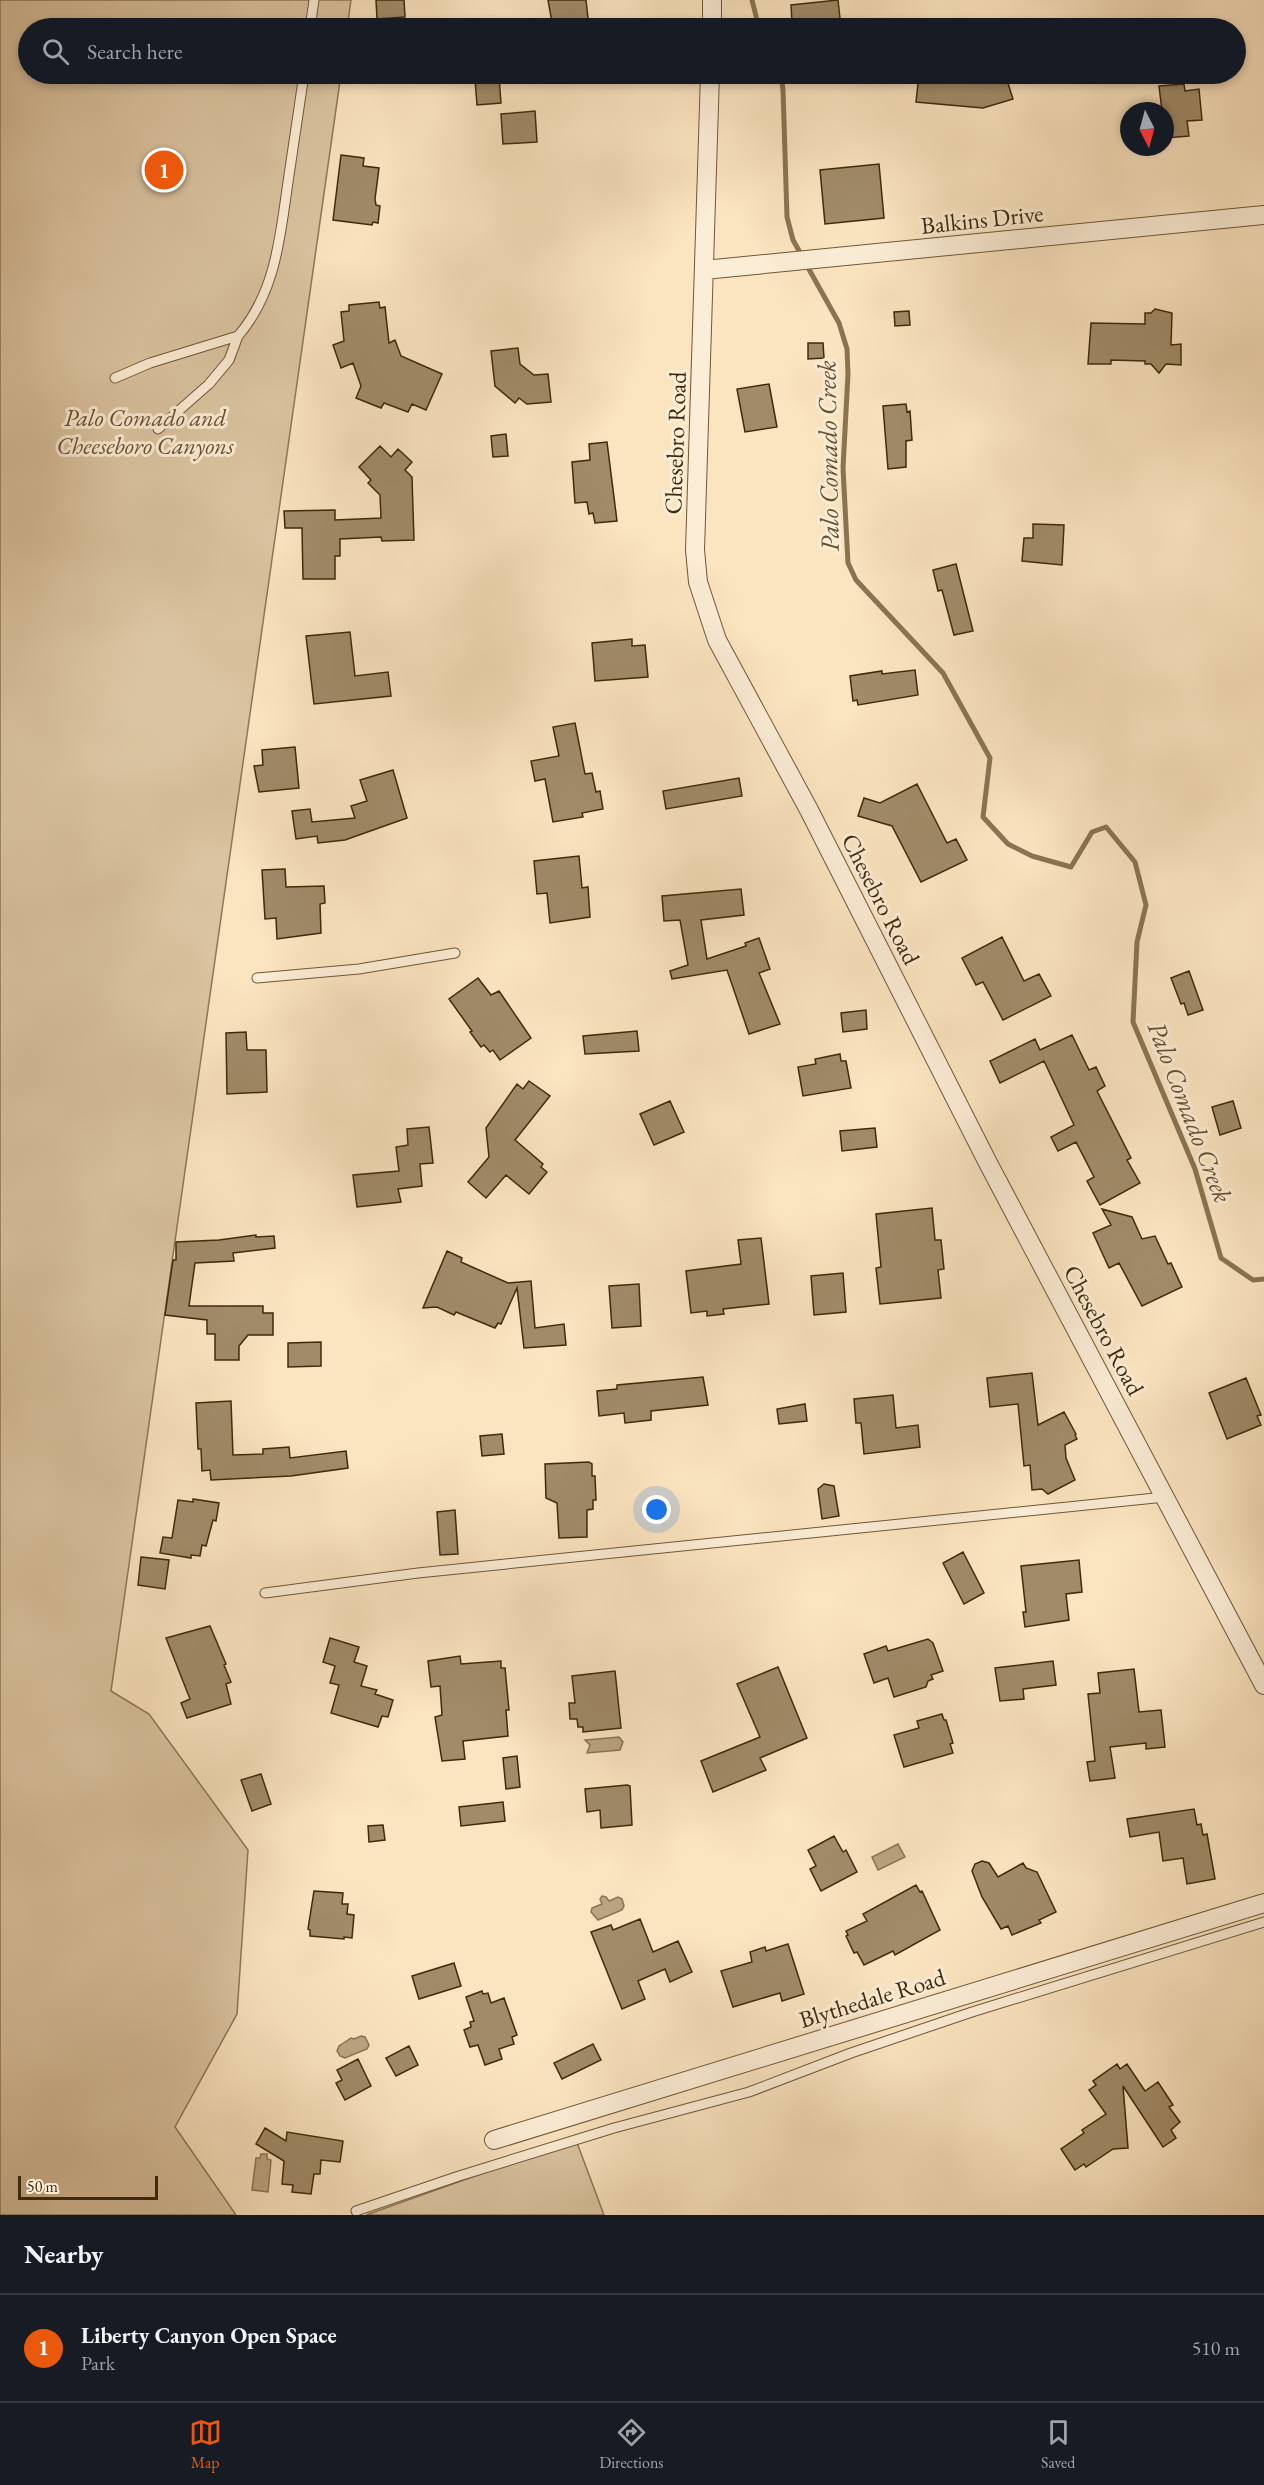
<!DOCTYPE html>
<html lang="en">
<head>
<meta charset="utf-8">
<style>
  body { margin:0; font-family:"EB Garamond",serif; background:#20242c; color:#f1f3f6 }
  .compass { position:absolute; left:1120px; top:102px; width:54px; height:54px; border-radius:50%; background:#171b24; box-shadow:0 3px 9px #0003; rotate:174deg }
  .scale { position:absolute; left:18px; bottom:15px; width:140px; box-sizing:border-box; padding-left:6px; border:3px solid #3f2a0b; border-top:0; font-size:16px; line-height:21px; white-space:nowrap; color:#3f2a0b; -webkit-text-stroke:4px #fcedd6; paint-order:stroke }
  .you { position:absolute; left:657px; top:1510px; width:21px; height:21px; margin:-15px; border:4px solid #fff; border-radius:50%; background:#1a73e8; box-shadow:0 0 0 9px #1a73e833 }
  .badge { display:grid; place-items:center; width:39px; height:39px; border-radius:50%; background:#ea580c; color:#fff; font-size:20px; font-weight:700 }
  .pin { position:absolute; translate:-50% -50%; border:3px solid #fff; box-shadow:0 2px 6px #0006 }
  .list { margin:0; padding:0; list-style:none }
  h2 { display:flex; justify-content:space-between; align-items:center; height:78px; margin:0; padding:0 24px; font-size:26px }
  h2 small { font-size:20px; font-weight:400; color:#9ea1a6 }
  .list li { display:grid; grid-template-columns:39px 1fr auto; gap:18px; align-items:center; box-sizing:border-box; height:108px; padding:0 24px; border-top:2px solid #363941 }
  .list b { display:block; font-size:22px; white-space:nowrap }
  .list p { margin:0; font-size:20px; white-space:nowrap; color:#9ea1a6 }
  .list em { font-size:20px; font-style:normal; color:#9ea1a6 }
  .icon { flex:none; width:33px; height:33px; fill:none; stroke:currentColor; stroke-width:2; stroke-linecap:round; stroke-linejoin:round }
  .map { position:relative; flex:none; width:1264px; height:2215px; overflow:hidden }
  .search { position:absolute; background:#171b24; box-shadow:0 3px 9px #0003; left:18px; right:18px; top:18px; height:66px; display:flex; align-items:center; gap:15px; box-sizing:border-box; padding:0 21px; border-radius:33px; color:#9ea1a6; font-size:22px }
  .sheet { height:186px; background:#171b24 }
  nav { display:flex; justify-content:space-around; align-items:center; box-sizing:border-box; height:84px; border-top:2px solid #363941; background:#171b24; font-size:16px; color:#9ea1a6 }
  nav a { display:grid; justify-items:center; gap:3px }
  nav .on { color:#ea580c }
  .map>svg:first-child { display:block }
</style>
</head>
<body>
<div class="map">
<svg width="1264" height="2215" viewBox="0 0 1264 2215">
  <rect width="100%" height="100%" fill="#fbe4c0"/>
  <filter id="stains"><feTurbulence type="fractalNoise" baseFrequency=".00333" numOctaves="4"/><feColorMatrix values="0 0 0 0 .2 0 0 0 0 .09 0 0 0 0 .02 0 0 0 .5 -.17"/></filter>
  <radialGradient id="worn" r=".72"><stop offset=".6" stop-color="#630" stop-opacity="0"/><stop offset="1" stop-color="#630" stop-opacity=".3"/></radialGradient>
  <path fill="#dbc4a1" stroke="#8d7756" stroke-width="1.5" d="M0,0H351L347,28H28V74H341L111,1691L149,1714L248,1850L237,2014L175,2127L236,2215H0Z
    M576,2140L604,2215H366Z"/>
  <path fill="#bba582" stroke="#897452" stroke-width="1.5" d="M619,1737L623,1742L620,1750L587,1753L590,1745L585,1740Z
    M898,1844L905,1857L878,1870L872,1857Z
    M602,1896L606,1897L609,1901L618,1897L622,1899L624,1906L622,1910L598,1920L591,1912L592,1908L602,1904L600,1899Z
    M361,2036L365,2037L369,2045L367,2049L345,2058L340,2056L337,2051L339,2046L351,2038L354,2039Z
    M261,2154H267V2159L271,2160L268,2192L252,2190L256,2158H260Z"/>
  <g fill="none" stroke-linecap="round" stroke-linejoin="round">
    <path stroke="#897452" stroke-width="5" d="M752,0L759,28
      M781,74L783,90L787,217L793,240L802,256
      M806,264L839,323L847,349L848,374L843,468L848,563L856,580L943,673L990,758L983,817L1008,844L1032,856L1071,867L1092,832L1106,827L1135,862L1146,905L1137,942L1133,1022L1195,1169L1221,1258L1253,1280L1264,1279"/>
  </g>
  <path fill="#a18b69" stroke="#3f2a0b" stroke-width="1.5" d="M376,0H404L405,17L377,19Z
    M548,0H586L589,27L587,28H553Z
    M838,0L841,28H796V22L792,23L791,5Z
    M919,74H1005L1013,99L983,108L916,102Z
    M499,77L501,103L477,105L475,79Z
    M1184,84L1185,91L1199,89L1202,120L1187,121L1189,136L1165,138V111H1162L1159,86Z
    M535,111L537,142L503,144L501,114Z
    M341,155L364,158L363,166L379,168L375,199L376,205L380,206L378,223L373,222L372,225L333,220Z
    M879,164L884,218L825,224L820,170Z
    M379,302L380,308L385,307L389,343L395,340L401,356L442,374L426,410L412,404L408,412L384,403L381,408L356,398L361,386L353,363L341,368L333,345L344,341L341,312L349,311V305Z
    M1155,309L1172,313L1171,345L1181,344V365L1166,364L1159,373L1151,364H1145V361L1111,360V364H1088L1091,323L1145,324V313H1151Z
    M909,311L910,325L895,326L894,312Z
    M808,343H823L824,358L808,359Z
    M518,348L520,364L534,375L548,374L551,402L527,404L519,398L515,403L495,386L491,351Z
    M769,384L777,427L745,432L737,389Z
    M906,404L907,412L910,411L912,440L906,441V467L888,469L883,406Z
    M506,434L508,456L493,457L491,436Z
    M607,442L617,521L595,523L593,513L589,514L587,502L575,503L572,462L590,460L589,444Z
    M380,446L391,457L398,449L412,462L405,470L412,477L414,540L382,541L381,537L340,539V556H335V579H303L302,528H285L284,511L335,510V520L381,518L380,495L368,483L371,480L359,467Z
    M1033,524L1064,525L1062,565L1022,561L1024,538H1033Z
    M956,564L973,631L954,635L942,590L938,591L933,570Z
    M350,632L355,676L388,672L391,696L314,704L306,636Z
    M632,639V646L645,645L648,677L595,681L592,643Z
    M915,670L918,695L858,705L857,700L853,701L850,676L882,671V674Z
    M575,723L585,774L592,773L596,792L600,791L603,809L582,813L583,817L553,822L545,779L535,781L531,761L559,756L553,727Z
    M295,747L299,788L259,792L254,766L263,765L262,750Z
    M393,770L407,818L345,840L318,843L317,836L296,839L292,811L310,809L312,822L355,818L351,806L367,801L360,780Z
    M739,778L742,796L666,809L663,791Z
    M917,784L947,843L956,839L967,860L921,882L892,826L858,816L864,798L880,803Z
    M579,856L582,888L588,887L590,917L550,923L547,893L537,894L534,861Z
    M285,869L286,887L324,886L325,903L320,904L321,933L277,939L276,918L265,919L262,870Z
    M741,889L744,915L701,920L707,959L746,946L745,943L759,938L770,969L759,973L780,1024L749,1034L727,970L672,979L670,971L688,965L680,920L664,921L662,896Z
    M1002,937L1024,981L1039,974L1051,996L1003,1020L983,982L976,985L962,958Z
    M1189,971L1203,1010L1188,1015L1184,1003L1181,1004L1171,978Z
    M478,978L491,995L499,991L531,1038L500,1060L493,1050L490,1052L484,1045L481,1047L470,1032L472,1031L449,999Z
    M866,1010L867,1029L843,1032L841,1013Z
    M637,1031L639,1051L585,1054L583,1036Z
    M246,1032L247,1050H266L267,1092L227,1094L226,1033Z
    M1072,1035L1089,1070L1096,1067L1105,1086L1097,1091L1131,1158L1127,1160L1140,1183L1100,1205L1087,1181L1094,1177L1076,1142L1058,1151L1051,1137L1074,1125L1044,1061L1000,1083L990,1061L1035,1039L1040,1050Z
    M840,1054L841,1061H846L851,1088L803,1096L798,1067L816,1064L815,1059Z
    M529,1081L550,1096L515,1140L543,1164L541,1167L547,1172L529,1194L506,1175L486,1198L468,1182L489,1157L486,1128L517,1084L523,1089Z
    M670,1101L684,1132L654,1145L640,1114Z
    M1233,1101L1241,1128L1220,1135L1212,1107Z
    M429,1127L433,1163L420,1164L422,1186L398,1189L401,1202L357,1207L353,1175L399,1171L396,1147L408,1145L407,1129Z
    M875,1128L877,1147L842,1151L840,1131Z
    M932,1208L935,1240H941L944,1269L938,1270L941,1298L880,1304L876,1268L881,1267L876,1214Z
    M1102,1209L1132,1217L1142,1239L1155,1236L1168,1264L1171,1263L1182,1287L1142,1306L1119,1263L1109,1268L1093,1233L1111,1225Z
    M256,1235V1237L274,1236L275,1248L233,1253L234,1261L195,1263L189,1306H263V1313H273V1335H248L239,1346V1360H215V1334H207V1320L165,1315L173,1260H176V1242L219,1240Z
    M761,1238L769,1304L723,1309L724,1314L707,1316V1311L691,1313L686,1271L741,1264L738,1240Z
    M447,1251L462,1258L461,1262L508,1283L531,1281L535,1328L564,1324L566,1345L524,1348L517,1288L501,1324L498,1323L495,1328L456,1312L454,1315L437,1307L423,1308Z
    M843,1273L846,1312L814,1315L811,1276Z
    M639,1284L641,1326L612,1328L609,1286Z
    M321,1342V1366L288,1367V1343Z
    M1032,1373L1038,1425L1064,1412L1076,1434L1075,1435L1077,1439L1065,1445L1066,1458L1075,1480L1048,1494L1042,1489L1032,1490L1030,1465L1024,1466L1018,1404L990,1407L987,1378Z
    M703,1377L708,1405L651,1411V1420L625,1423L624,1413L599,1416L597,1391L617,1389V1385Z
    M1246,1378L1261,1415L1257,1416L1261,1425L1227,1439L1209,1393Z
    M893,1395L896,1428L918,1425L920,1447L864,1454L861,1423H856L854,1399Z
    M231,1401L233,1455L263,1454V1449L289,1447L290,1458L346,1451L348,1468L291,1476L211,1480L210,1470L202,1471L201,1449H198L196,1403Z
    M805,1404L807,1421L779,1424L777,1409Z
    M502,1434L504,1454L482,1456L480,1436Z
    M589,1462L592,1464V1476H595L596,1500H593V1509L587,1510V1537L559,1538L557,1503L546,1498L545,1464Z
    M824,1484L834,1486L839,1516L822,1519L818,1489Z
    M193,1499L219,1503L216,1521L213,1520L206,1546L202,1545L200,1556L191,1555V1558L160,1553L163,1537L172,1538L178,1500L193,1502Z
    M455,1510L458,1554L440,1555L437,1512Z
    M963,1552L984,1593L964,1604L943,1563Z
    M141,1557L169,1560L165,1589L138,1585Z
    M1079,1560L1082,1592L1066,1594L1069,1620L1025,1627L1023,1612H1026L1021,1566Z
    M210,1626L226,1664L224,1665L231,1682L226,1684L231,1704L187,1718L181,1703L190,1699L166,1638Z
    M330,1638L359,1647L354,1662L367,1666L361,1686L377,1690L375,1694L393,1700L388,1717L382,1716L378,1727L331,1713L339,1685L330,1683L335,1666L323,1662Z
    M928,1639L933,1643L943,1671L931,1675L933,1679L928,1681L926,1687L894,1697L888,1678L874,1683L864,1654L886,1646L888,1651Z
    M460,1656L461,1664L501,1661V1668H505L509,1710H506L508,1736L463,1741L465,1759L442,1761L435,1717L442,1715L440,1686L431,1687L428,1661Z
    M1053,1661L1056,1685L1023,1689L1024,1699L1000,1701L995,1668Z
    M778,1667L807,1738L760,1758L766,1770L713,1792L701,1761L760,1737L737,1684Z
    M1134,1669L1139,1712L1161,1710L1165,1747L1146,1749V1743L1110,1747L1115,1778L1090,1781L1087,1762L1095,1761L1088,1694L1100,1693L1098,1673Z
    M615,1671L621,1728L583,1732V1727H578L577,1719H570L569,1703H575L572,1676Z
    M942,1714L944,1720H946L953,1743L950,1744L953,1753L904,1767L894,1735L919,1728L917,1721Z
    M517,1756L520,1787L506,1789L503,1758Z
    M261,1774L271,1804L252,1811L241,1780Z
    M627,1785L630,1786L632,1825L601,1828L600,1810L587,1812L585,1789Z
    M503,1802L505,1821L461,1826L459,1807Z
    M1194,1809L1197,1825L1201,1824L1203,1835L1207,1834L1215,1879L1187,1884L1183,1858L1163,1861L1159,1832L1130,1837L1127,1819Z
    M383,1825L385,1840L369,1842L368,1826Z
    M834,1836L843,1852L846,1850L857,1872L821,1891L810,1869L816,1866L808,1850Z
    M982,1861L989,1863L998,1877L1023,1863L1026,1868L1037,1872L1056,1912L1039,1920L1041,1923L1012,1935L1008,1926L1001,1929L982,1897L972,1871L975,1864Z
    M916,1885L920,1892L922,1891L940,1930L895,1955L893,1951L864,1965L857,1952L854,1953L846,1936L848,1935L846,1931L867,1921L863,1914Z
    M314,1891L343,1893L342,1904H348L347,1914L354,1915L352,1938L344,1937V1939L310,1936V1930L308,1929Z
    M640,1919L653,1952L678,1941L692,1972L670,1982L665,1969L638,1981L645,1999L622,2009L591,1932L611,1925L613,1930Z
    M788,1944L804,1994L782,2001L780,1993L733,2007L721,1971L752,1962L750,1952L765,1947L766,1951Z
    M454,1963L461,1986L419,1999L412,1976Z
    M482,1991L483,1994L488,1993L491,2003L504,1998L517,2035L512,2037L514,2044L499,2049L502,2059L485,2065L478,2045L470,2047L464,2030L471,2027L470,2022L474,2021L466,1997Z
    M593,2044L601,2060L562,2079L554,2063Z
    M409,2046L418,2065L396,2076L386,2058Z
    M358,2059L371,2086L345,2100L336,2083L342,2080L337,2070Z
    M1117,2064L1120,2069L1127,2064L1145,2091L1158,2082L1173,2105L1169,2107L1180,2122L1171,2130L1176,2138L1163,2147L1123,2086L1128,2148L1113,2149L1086,2167L1084,2164L1075,2170L1061,2149L1084,2133L1082,2130L1106,2114L1089,2090L1096,2085L1093,2081Z
    M265,2128L286,2141L287,2132L343,2141L340,2162L321,2160L320,2174H314L311,2194L292,2192L293,2185L282,2184L284,2161L256,2144Z"/>
  <g fill="none" stroke-linecap="round" stroke-linejoin="round">
    <defs>
      <path id="service" d="M310,28L314,0
        M238,336C276,292 280,237 288,182C293,146 299,110 304,74
        M115,378L150,363L238,336L229,360L209,384L158,429
        M257,978L359,969L455,953
        M265,1593L418,1573L1165,1497
        M356,2211L459,2176L614,2128L749,2092L851,2053L972,2012L1264,1922"/>
      <path id="minor" d="M712,28V0
        M710,74L695,550L698,582L717,640L809,810L988,1163L1264,1685
        M704,270L1264,215
        M494,2140L1264,1903"/>
    </defs>
    <use href="#service" stroke="#6e5838" stroke-width="11"/>
    <use href="#minor" stroke="#6e5838" stroke-width="20"/>
    <use href="#service" stroke="#fcedd6" stroke-width="9"/>
    <use href="#minor" stroke="#fcedd6" stroke-width="18"/>
  </g>
  <g text-anchor="middle" dominant-baseline="central" stroke-width="6" stroke-linejoin="round" paint-order="stroke">
    <g font-size="24" fill="#3f2a0b" stroke="#fcedd6">
      <text transform="translate(982 219) rotate(-6)">Balkins Drive</text>
      <text transform="translate(675 443) rotate(-88)">Chesebro Road</text>
      <text transform="translate(881 899) rotate(63)">Chesebro Road</text>
      <text transform="translate(1104 1330) rotate(62)">Chesebro Road</text>
      <text transform="translate(872 1998) rotate(-17)">Blythedale Road</text>
    </g>
    <g font-size="24" font-style="italic" fill="#665030" stroke="#fcedd6">
      <text x="145" y="417">Palo Comado and<tspan x="145" dy="28">Cheeseboro Canyons</tspan></text>
    </g>
    <g font-size="26" font-style="italic" fill="#644f2f" stroke="#fcedd6">
      <text transform="translate(828 456) rotate(-91)">Palo Comado Creek</text>
      <text transform="translate(1190 1112) rotate(69)">Palo Comado Creek</text>
    </g>
  </g>
  <rect width="100%" height="100%" filter="url(#stains)"/>
  <rect width="100%" height="100%" fill="url(#worn)"/>
</svg>
<svg class="compass" viewBox="-18 -18 36 36"><path d="M0-13l5 13h-10z" fill="#e53935"/><path d="M0 13l5-13h-10z" fill="#9ea1a6"/></svg>
<div class="scale">50 m</div>
<div class="you"></div>
<div class="pin badge" style="left:164px;top:170px">1</div>
<div class="search"><svg class="icon" aria-label="search" viewBox="0 0 24 24"><circle cx="10" cy="10" r="6"/><path d="M15 15l6 6"/></svg>Search here</div>
</div>
<section class="sheet">
<h2>Nearby<small></small></h2>
<ul class="list">
<li><span class="badge">1</span><div><b>Liberty Canyon Open Space</b><p>Park</p></div><em>510 m</em></li>
</ul>
</section>
<nav>
<a class="on"><svg class="icon" aria-label="map" viewBox="0 0 24 24"><path d="M3 6l6-2 6 2 6-2v14l-6 2-6-2-6 2zM9 4v14M15 6v14"/></svg>Map</a>
<a><svg class="icon" aria-label="directions" viewBox="0 0 24 24"><path d="M12 3l9 9-9 9-9-9zM9 14v-3h6M13 9l2 2-2 2"/></svg>Directions</a>
<a><svg class="icon" aria-label="saved" viewBox="0 0 24 24"><path d="M7 4h10v16l-5-4-5 4z"/></svg>Saved</a>
</nav>
</body>
</html>
